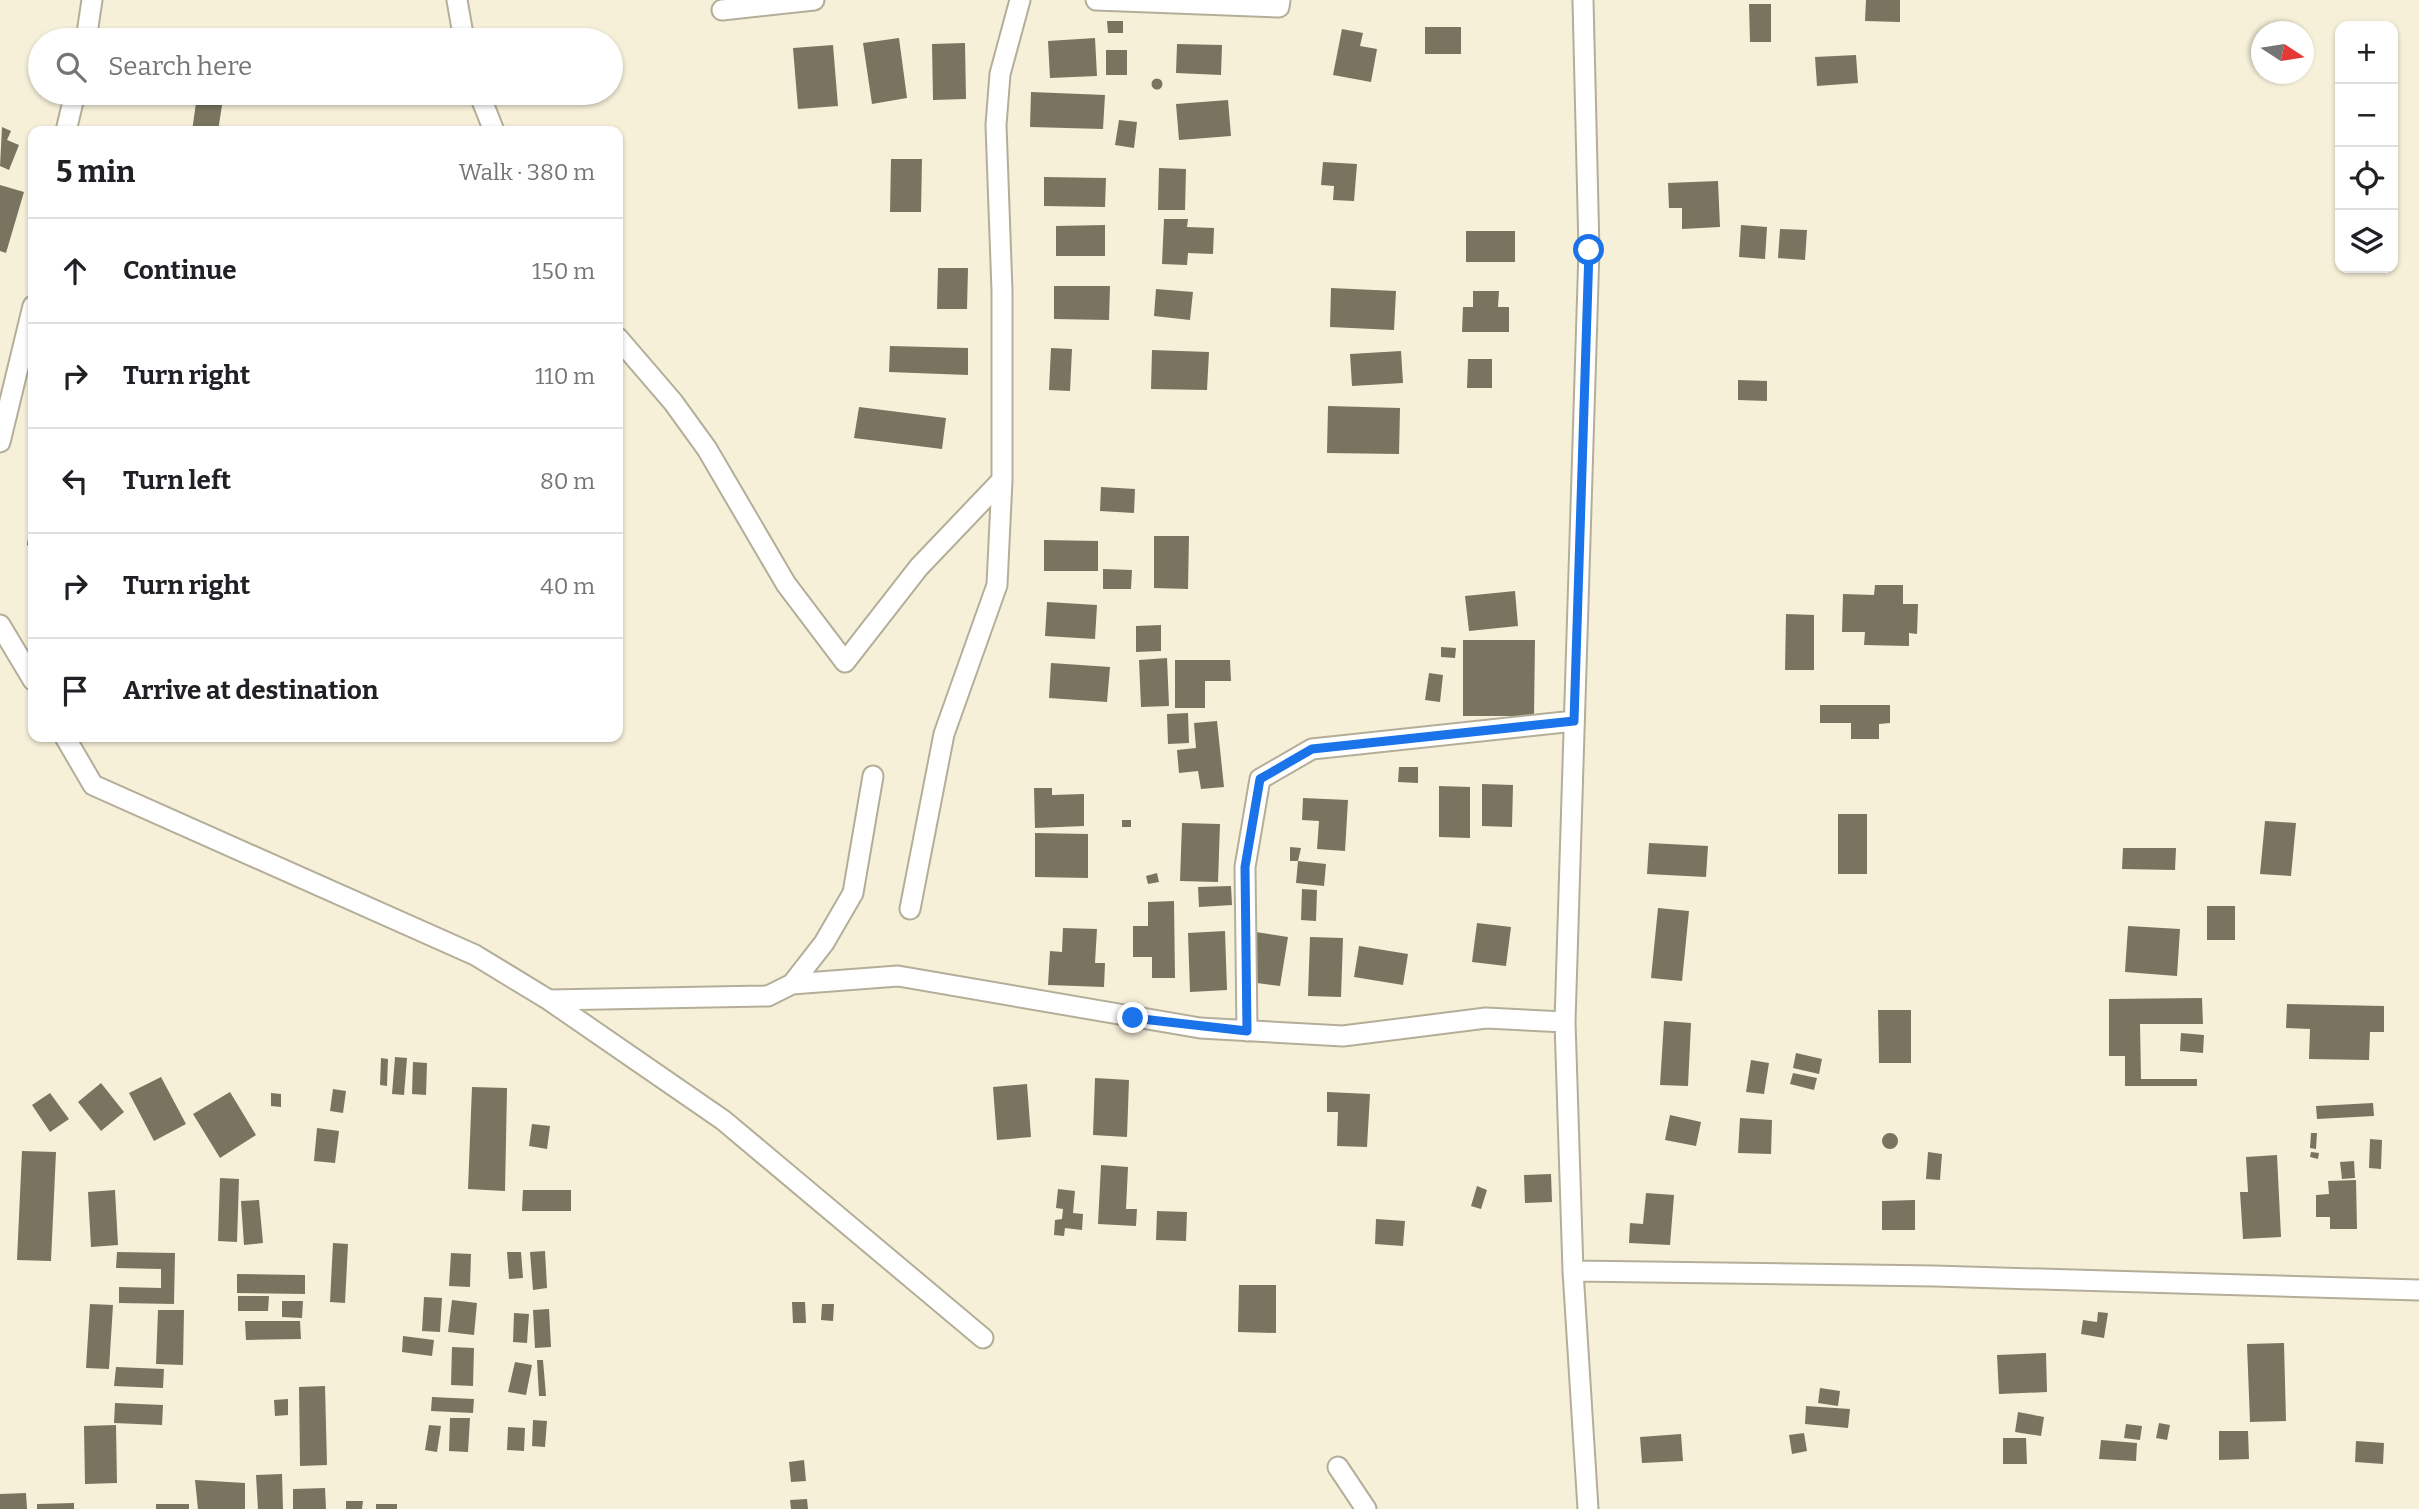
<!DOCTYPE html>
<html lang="en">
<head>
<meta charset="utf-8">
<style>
  body { margin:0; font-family:Bitter,serif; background:#f6f6f6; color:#202124 }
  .controls { position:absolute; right:21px; top:21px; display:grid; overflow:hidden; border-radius:14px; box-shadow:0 2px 5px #0004 }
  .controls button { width:63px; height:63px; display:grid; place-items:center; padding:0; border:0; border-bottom:2px solid #e0e0e0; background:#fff; color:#202124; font:35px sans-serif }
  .compass { position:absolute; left:2251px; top:21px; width:63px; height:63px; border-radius:50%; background:#fff; box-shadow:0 2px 5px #0004; rotate:102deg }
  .stop { position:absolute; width:21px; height:21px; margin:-16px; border:5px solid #1a73e8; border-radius:50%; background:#fff }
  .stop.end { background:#1a73e8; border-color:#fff; box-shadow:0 2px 7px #0008 }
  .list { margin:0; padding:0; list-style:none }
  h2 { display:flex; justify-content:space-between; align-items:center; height:91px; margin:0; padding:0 28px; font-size:30px }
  h2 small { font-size:23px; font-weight:400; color:#757577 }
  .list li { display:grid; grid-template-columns:46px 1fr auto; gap:21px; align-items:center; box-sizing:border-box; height:105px; padding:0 28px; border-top:2px solid #e0e0e0 }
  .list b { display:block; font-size:26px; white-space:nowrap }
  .list em { font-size:23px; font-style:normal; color:#757577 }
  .icon { flex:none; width:38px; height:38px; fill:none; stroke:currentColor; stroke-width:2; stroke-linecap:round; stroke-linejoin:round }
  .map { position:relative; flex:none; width:2419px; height:1509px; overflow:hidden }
  .search { position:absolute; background:#fff; box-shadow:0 2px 5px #0004; left:28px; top:28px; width:595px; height:77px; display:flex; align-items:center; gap:18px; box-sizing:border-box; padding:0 24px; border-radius:38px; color:#757577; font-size:26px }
  .panel { position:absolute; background:#fff; box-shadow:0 2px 5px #0004; left:28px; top:126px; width:595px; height:616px; border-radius:14px }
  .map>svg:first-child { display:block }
</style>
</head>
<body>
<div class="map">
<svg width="2419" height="1509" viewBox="0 0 2419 1509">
  <rect width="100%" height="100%" fill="#f6f0d9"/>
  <path fill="#79745f" d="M1866,0H1900V22L1865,21Z
    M1749,4H1771V42H1750Z
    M1107,21H1123V33H1108Z
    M1425,27H1461V54H1425Z
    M1342,29L1363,33L1360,46L1377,49L1371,82L1333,75Z
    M899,38L907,98L872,104L863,43Z
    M1095,38L1097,76L1050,78L1048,41Z
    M965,43L966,99L933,100L932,44Z
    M1177,44L1222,45L1221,75L1176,73Z
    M833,45L838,106L798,109L793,48Z
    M1106,50H1127V75H1106Z
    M1856,55L1858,83L1817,86L1815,57Z
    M1151.5 84a5.5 5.5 0 1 1 11 0a5.5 5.5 0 1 1-11 0Z
    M1031,92L1105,95L1103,129L1030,127Z
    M197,96L223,99L218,131H192Z
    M1228,100L1231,136L1179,140L1176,104Z
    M1119,120L1137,122L1134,148L1115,145Z
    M2,127L11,131L7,140L19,145L9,170L0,166Z
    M891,159H922L921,212H890Z
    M1323,162L1357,164L1354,201L1333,200L1334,186L1321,185Z
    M1159,168L1186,169L1185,210H1158Z
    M1044,177L1106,178L1105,207L1044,206Z
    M1718,181L1720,227L1682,229V208H1669L1668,183Z
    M0,185L24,192L6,253L0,251Z
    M1164,219H1188L1187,227L1214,228L1213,254L1188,253L1187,265L1162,264Z
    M1105,225V256H1056V226Z
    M1741,225L1767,227L1765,259L1739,257Z
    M1780,229L1807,230L1805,260L1778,258Z
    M1466,231H1515V262H1466Z
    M938,268H968L967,309H937Z
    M1054,286H1110L1109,320L1054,319Z
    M1331,288L1396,291L1394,330L1330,327Z
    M1156,289L1193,292L1190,320L1154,316Z
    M1473,291H1499L1498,307H1509V332H1462L1463,307H1473Z
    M890,346L968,348V375L889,372Z
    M1051,348L1072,349L1070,391L1049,390Z
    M1152,350L1209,352L1207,390L1151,389Z
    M1401,351L1403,383L1352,386L1350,354Z
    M1468,359H1492V388H1467Z
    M1738,380L1767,381V401L1738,400Z
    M1328,406L1400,408L1399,454L1327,453Z
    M859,407L946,418L942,449L854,438Z
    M1101,487L1135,489L1134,513L1100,511Z
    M30,525H33V546L27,545Z
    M1154,536H1189L1188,589L1154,588Z
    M1044,540L1098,541V571H1044Z
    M1103,569L1132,570L1131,589H1103Z
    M1875,585H1903V604H1918L1917,634L1909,633V646L1864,645L1865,632H1842L1843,594L1874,595Z
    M1515,591L1518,626L1469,631L1465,596Z
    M1047,602L1097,605L1095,639L1045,636Z
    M1786,614L1814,615V670H1785Z
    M1161,625V651L1136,652V626Z
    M1463,640H1535L1534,716H1463Z
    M1441,647L1456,648L1455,658L1441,657Z
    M1167,658L1169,706L1141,707L1139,660Z
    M1175,660H1230L1231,681H1205V708H1175Z
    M1051,663L1110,667L1107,702L1049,698Z
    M1429,673L1443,675L1440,702L1425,700Z
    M1820,705H1890V723L1879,724V739H1851V723H1820Z
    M1188,713L1189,743L1168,744L1167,714Z
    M1217,721L1224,787L1201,789L1198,771L1179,773L1177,750L1196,748L1194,723Z
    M1399,767H1418V783L1398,782Z
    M1482,784L1513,785L1512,827L1482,826Z
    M1439,786L1470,787V838L1439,837Z
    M1034,788H1052V795L1084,794V826L1035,828Z
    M1303,798L1348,800L1345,851L1317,849L1319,821L1302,820Z
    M1838,814H1867V874H1838Z
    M1122,820H1131V827H1122Z
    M2265,821L2296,823L2291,876L2260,874Z
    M1182,823L1220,824L1218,882L1180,881Z
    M1035,833L1088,834V878L1035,877Z
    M1649,843L1708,846L1706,877L1647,874Z
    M1290,847L1301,848L1298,861L1326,864L1324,886L1296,883L1298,861H1290Z
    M2123,848H2176L2175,870L2122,869Z
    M1157,873L1159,882L1148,884L1146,876Z
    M1231,886L1232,905L1199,907L1198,887Z
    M1302,889L1317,890L1316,921L1301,920Z
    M1174,901L1175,978H1152V957H1133V926H1148V902Z
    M2207,906H2235V940H2207Z
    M1658,908L1689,911L1682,981L1651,978Z
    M1477,923L1511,927L1506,966L1472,962Z
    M2128,926L2180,929L2177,976L2125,972Z
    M1063,928L1097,929L1095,963H1105L1104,987L1048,985L1050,951L1062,952Z
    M1225,931L1227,990L1190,992L1188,933Z
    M1256,932L1288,937L1280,986L1249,982Z
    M1310,937L1343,938L1341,997L1308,996Z
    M1359,946L1408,954L1403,985L1354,977Z
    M2202,998L2203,1024H2140L2141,1079H2197V1086H2125V1056H2109V999Z
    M2287,1004L2384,1006V1032H2370L2369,1060L2309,1059L2310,1029L2286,1028Z
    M1878,1010H1911V1063H1879Z
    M1664,1021L1691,1023L1688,1086L1660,1085Z
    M2181,1033L2204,1035L2203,1053L2180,1051Z
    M1796,1053L1822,1059L1819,1074L1793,1068Z
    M395,1057L407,1058L404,1095L392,1094Z
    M381,1058L388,1059L387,1086L380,1085Z
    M1751,1060L1769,1063L1764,1094L1746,1092Z
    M413,1062L427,1063L426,1095L412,1094Z
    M1793,1073L1817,1078L1814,1090L1790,1084Z
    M161,1077L186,1124L154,1141L129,1093Z
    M1095,1078L1129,1080L1127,1137L1093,1135Z
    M101,1083L124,1112L101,1131L78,1102Z
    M1027,1084L1031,1137L997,1140L993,1087Z
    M472,1087L507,1088L505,1191L468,1189Z
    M333,1089L346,1091L343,1113L330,1111Z
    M230,1092L256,1135L220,1158L193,1114Z
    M1327,1092L1370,1094L1367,1147L1337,1146L1338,1112H1327Z
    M50,1093L69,1119L50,1132L32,1105Z
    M271,1093L281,1094V1107L271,1106Z
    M2373,1103L2374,1116L2317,1119L2316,1106Z
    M1670,1115L1701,1122L1696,1146L1665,1140Z
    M1740,1118L1772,1120L1771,1154L1738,1153Z
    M532,1124L550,1126L547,1149L529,1146Z
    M317,1128L339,1131L335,1163L314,1161Z
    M1882 1141a8 8 0 1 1 16 0a8 8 0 1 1-16 0Z
    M2311,1133H2317L2316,1149L2310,1148Z
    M2370,1139L2382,1140L2381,1169L2369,1168Z
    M22,1151L56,1152L51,1261L17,1260Z
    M1928,1152L1942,1154L1940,1180L1926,1179Z
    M2311,1152L2319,1153L2318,1159L2310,1157Z
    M2277,1155L2281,1237L2243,1239L2240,1192H2248L2246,1157Z
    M2354,1161L2355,1178L2342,1179L2340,1162Z
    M1101,1165L1128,1167L1126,1209H1137L1136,1226L1098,1224Z
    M1551,1174L1552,1202L1525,1203L1524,1175Z
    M220,1178L239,1179L237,1242L218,1241Z
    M2356,1180L2357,1229H2330V1217H2316V1195L2329,1194L2328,1181Z
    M1477,1186L1487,1190L1481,1209L1471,1206Z
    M1058,1189L1075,1191L1073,1213L1083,1214L1082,1230L1065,1228L1064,1236L1054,1235L1055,1220L1062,1219L1063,1209L1056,1208Z
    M115,1190L118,1245L91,1247L88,1192Z
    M523,1190H571V1211H522Z
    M1646,1193L1674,1195L1670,1245L1629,1243L1630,1223L1643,1224Z
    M259,1200L263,1243L244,1245L241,1201Z
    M1915,1200V1230H1882V1201Z
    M1157,1211L1187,1212L1186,1241L1156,1240Z
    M1376,1219L1405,1221L1403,1246L1375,1244Z
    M333,1243L348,1244L345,1303L330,1302Z
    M545,1251L547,1288L533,1290L530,1252Z
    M117,1252L175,1253L174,1304L119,1303V1287L161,1288V1269L116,1268Z
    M507,1252H521L523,1278L509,1279Z
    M451,1253L471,1254L470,1287L449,1286Z
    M237,1274L305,1275V1294L237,1293Z
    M1239,1285H1276V1333L1238,1332Z
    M238,1296H269L268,1311H238Z
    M424,1297L442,1298L440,1332L422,1331Z
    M452,1300L477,1303L474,1335L448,1332Z
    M282,1301H303L302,1318L282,1317Z
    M792,1302H805L806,1323H793Z
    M90,1304L113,1305L109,1369L86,1368Z
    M822,1304H834L833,1321L821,1320Z
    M549,1309L551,1347L535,1348L533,1310Z
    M158,1310H184L183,1365L156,1364Z
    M2098,1312L2108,1313L2104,1338L2081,1334L2083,1320L2097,1322Z
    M514,1313L529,1314L527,1343L513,1342Z
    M245,1321H300L301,1339L246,1340Z
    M403,1336L434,1340L432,1356L402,1352Z
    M2284,1343L2286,1421L2250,1422L2247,1344Z
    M452,1347L474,1348L473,1386L451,1385Z
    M2046,1353L2047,1392L1999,1394L1997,1355Z
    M537,1360H543L546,1396H539Z
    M515,1362L532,1365L526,1395L508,1392Z
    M116,1367L164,1369L163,1388L114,1386Z
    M325,1386L327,1465L300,1466L299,1387Z
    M1820,1388L1840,1391L1838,1406L1818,1403Z
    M432,1397L474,1399L473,1413L431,1411Z
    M288,1399V1415L275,1416L274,1400Z
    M115,1403L163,1405L162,1425L114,1423Z
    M1806,1406L1850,1409L1848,1428L1805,1424Z
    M2018,1412L2044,1417L2041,1436L2015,1432Z
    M450,1418H470L468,1452L449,1451Z
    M533,1420L547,1421L545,1447L532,1446Z
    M2159,1423L2170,1425L2167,1440L2156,1438Z
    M2126,1424L2142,1426L2140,1440L2124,1438Z
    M116,1425L117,1483L85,1484L84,1426Z
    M429,1425L441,1426L437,1452L425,1450Z
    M508,1427L525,1428L524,1451L507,1450Z
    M2219,1431H2248L2249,1459L2219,1460Z
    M1804,1433L1807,1451L1792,1454L1789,1435Z
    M1681,1434L1683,1461L1642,1463L1640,1437Z
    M2003,1438H2026L2027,1464H2003Z
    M2101,1440L2137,1443L2136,1461L2099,1459Z
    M2356,1441L2384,1443L2383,1464L2355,1462Z
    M804,1460L806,1481L791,1482L789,1462Z
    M282,1474L283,1509H258L256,1475Z
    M195,1480L245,1483V1509H198Z
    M325,1488L326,1509H293V1489Z
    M26,1493L27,1509H0V1494Z
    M807,1499L808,1509H791L790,1500Z
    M346,1501H363L362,1509H346Z
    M74,1503V1509H37V1504Z
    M156,1504H189V1509H156Z
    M376,1504H397V1509H376Z"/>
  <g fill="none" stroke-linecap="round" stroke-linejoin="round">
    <defs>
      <path id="minor" d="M457,0L464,40
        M1096,0L1279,7L1280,0
        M1583,0L1589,250L1565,1022L1573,1271L1588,1509
        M722,10L814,0
        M86,40L92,0
        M479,93L494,131
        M66,131L75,93
        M618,338L673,402L707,449L786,584L845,662L919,567L1002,480V291L996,125L1000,74L1020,0
        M0,442L33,306
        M0,625L33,680
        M65,737L93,785L475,955L549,1000L723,1120L983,1338
        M910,909L944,734L997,585L1002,480
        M792,984L898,976L1200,1028L1343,1036L1486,1018L1565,1022
        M549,1000L768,996L792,984L824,943L853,893L873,776
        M1247,1031L1245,867L1260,779L1312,749L1574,721
        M1573,1271L1934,1276L2419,1290
        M1338,1467L1366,1509"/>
    </defs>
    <use href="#minor" stroke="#b4ae99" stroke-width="23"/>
    <use href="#minor" stroke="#fff" stroke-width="19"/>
  </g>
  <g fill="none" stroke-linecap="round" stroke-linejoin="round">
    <path stroke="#1a73e8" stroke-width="9" d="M1133,1018L1247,1031L1245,867L1260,779L1312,749L1574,721L1589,250"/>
  </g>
</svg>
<div class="controls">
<button>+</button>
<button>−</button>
<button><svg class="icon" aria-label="locate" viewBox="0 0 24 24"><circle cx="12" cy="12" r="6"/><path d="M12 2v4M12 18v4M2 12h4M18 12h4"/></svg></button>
<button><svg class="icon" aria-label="layers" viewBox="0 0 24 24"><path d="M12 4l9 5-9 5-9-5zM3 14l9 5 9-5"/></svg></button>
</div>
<svg class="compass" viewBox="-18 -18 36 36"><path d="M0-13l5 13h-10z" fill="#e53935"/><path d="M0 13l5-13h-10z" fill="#757577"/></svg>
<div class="stop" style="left:1589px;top:250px"></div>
<div class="stop end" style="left:1133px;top:1018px"></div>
<div class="search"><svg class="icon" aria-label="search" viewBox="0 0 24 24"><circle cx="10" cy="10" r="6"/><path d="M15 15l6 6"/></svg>Search here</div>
<section class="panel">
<h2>5 min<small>Walk · 380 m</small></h2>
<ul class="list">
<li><svg class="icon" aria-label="ahead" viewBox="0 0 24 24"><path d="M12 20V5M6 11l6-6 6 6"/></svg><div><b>Continue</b></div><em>150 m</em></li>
<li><svg class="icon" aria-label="right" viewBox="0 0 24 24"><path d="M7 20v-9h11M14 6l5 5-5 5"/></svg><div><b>Turn right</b></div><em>110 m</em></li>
<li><svg class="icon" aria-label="left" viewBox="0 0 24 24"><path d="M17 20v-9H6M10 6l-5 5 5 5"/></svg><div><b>Turn left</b></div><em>80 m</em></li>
<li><svg class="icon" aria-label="right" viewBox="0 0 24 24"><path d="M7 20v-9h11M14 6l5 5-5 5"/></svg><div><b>Turn right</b></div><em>40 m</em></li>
<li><svg class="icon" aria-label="arrive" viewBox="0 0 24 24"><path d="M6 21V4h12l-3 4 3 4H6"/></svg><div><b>Arrive at destination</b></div></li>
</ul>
</section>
</div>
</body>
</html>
